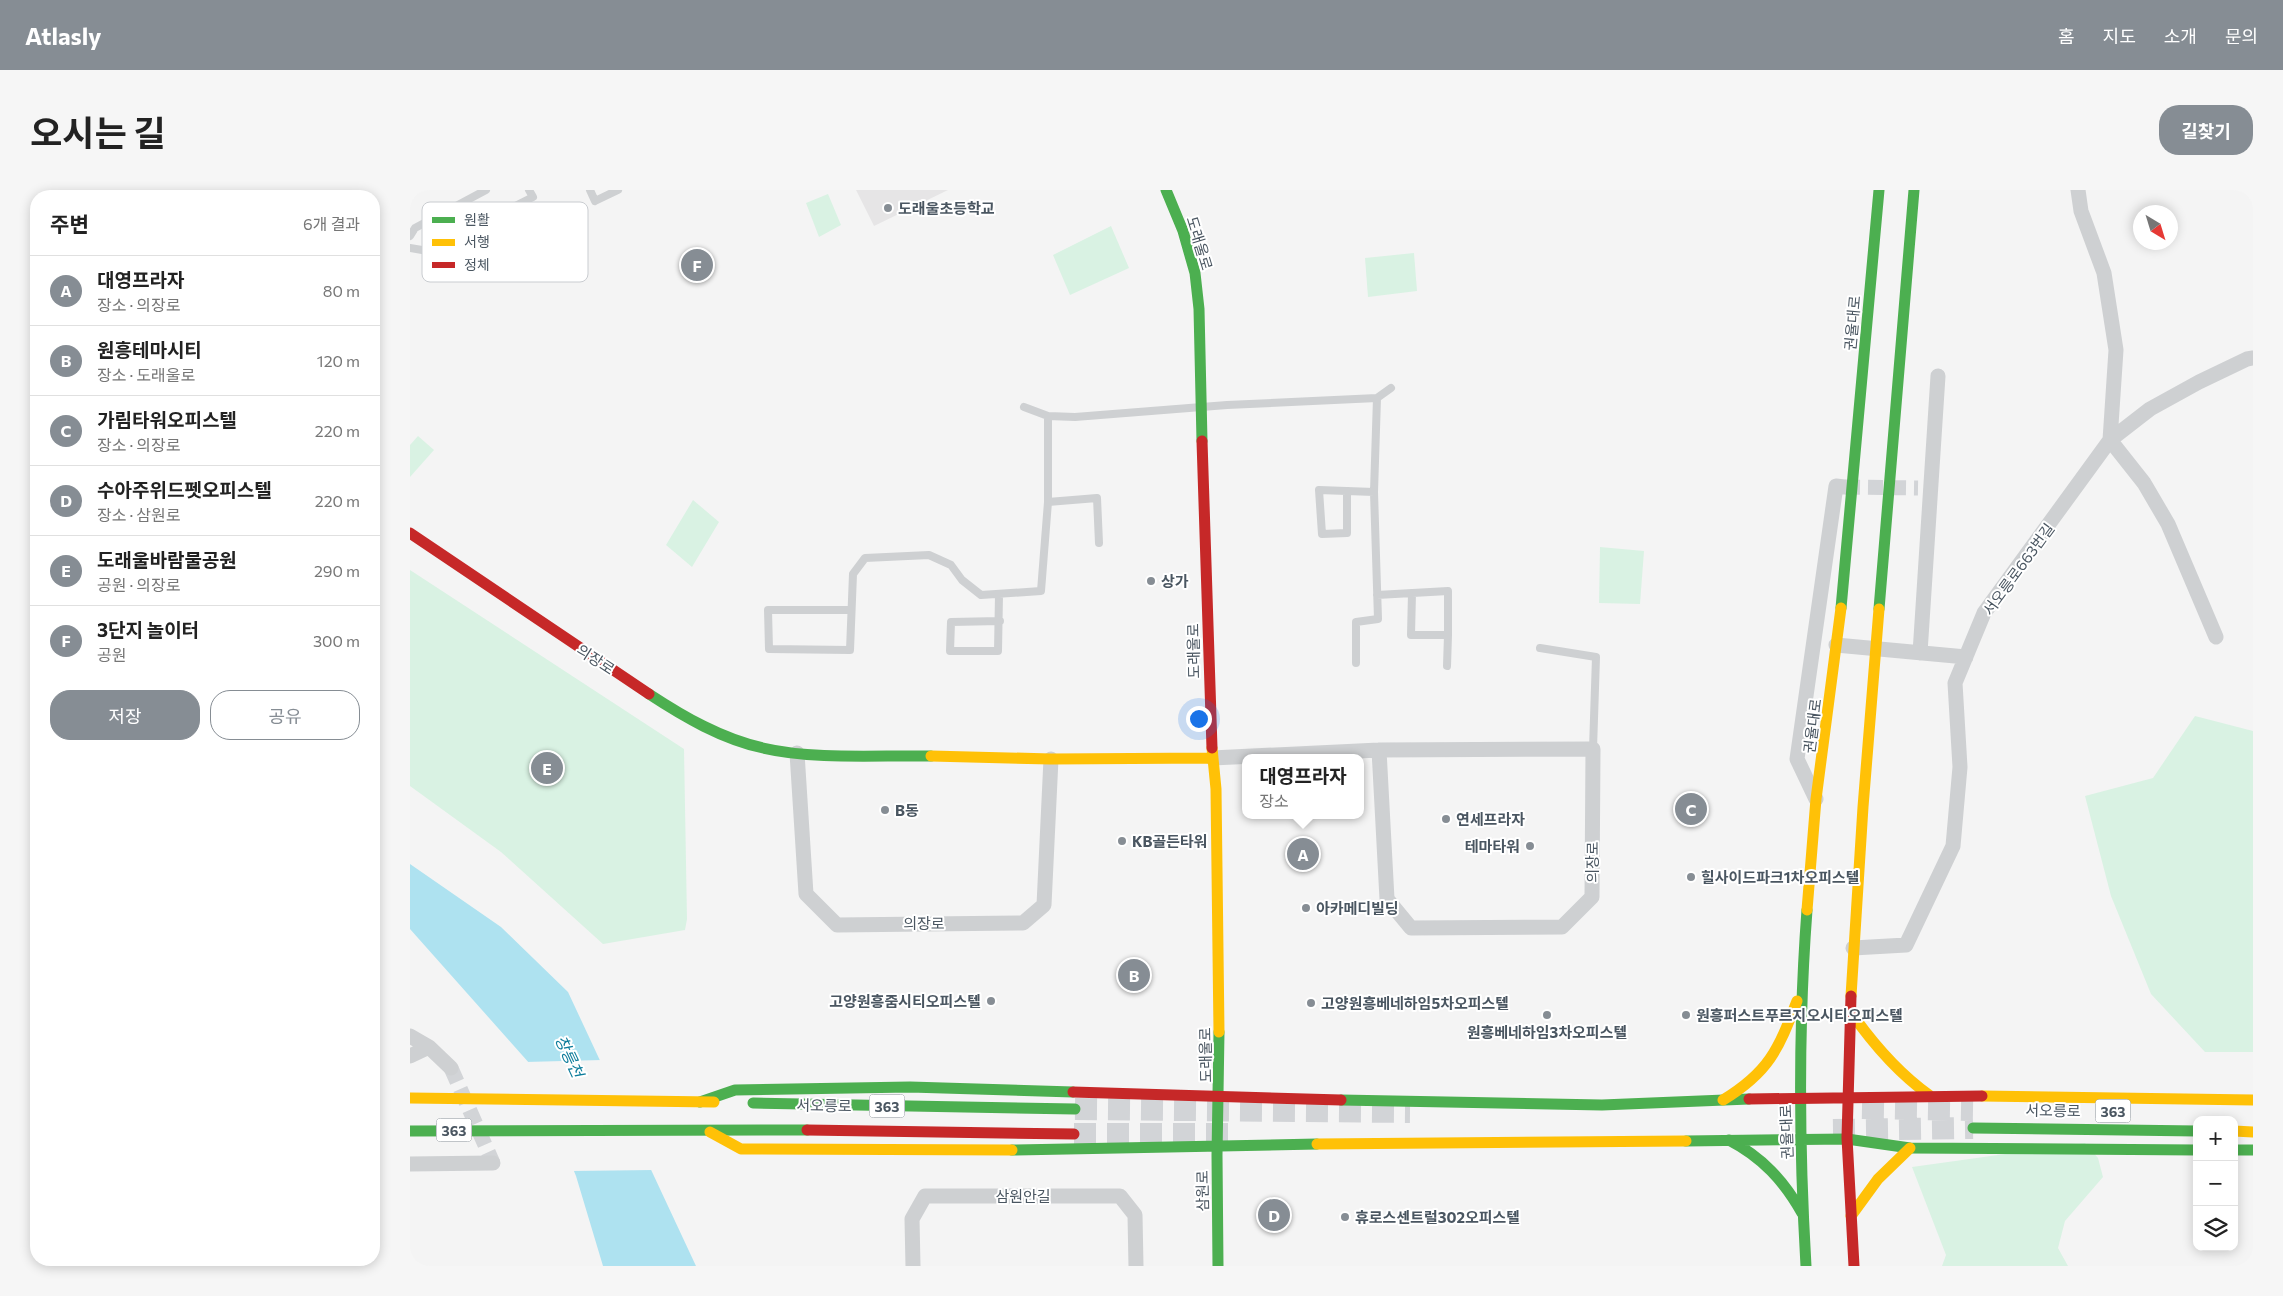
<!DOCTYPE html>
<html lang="ko">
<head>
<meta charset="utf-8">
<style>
  body { margin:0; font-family:Commissioner,"Noto Sans KR",sans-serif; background:#f6f6f6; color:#222 }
  .controls { position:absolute; right:15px; bottom:15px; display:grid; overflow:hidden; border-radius:10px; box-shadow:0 2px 12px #0003 }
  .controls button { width:45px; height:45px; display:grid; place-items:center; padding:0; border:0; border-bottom:1px solid #e0e0e0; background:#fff; color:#222; font:25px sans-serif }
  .compass { position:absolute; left:1723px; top:15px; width:45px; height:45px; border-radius:50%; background:#fff; box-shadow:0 2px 12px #0003; rotate:142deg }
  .you { position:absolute; left:788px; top:528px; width:18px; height:18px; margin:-12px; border:4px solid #fff; border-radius:50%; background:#1a73e8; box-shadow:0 0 0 8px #1a73e833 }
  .badge { display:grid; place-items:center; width:32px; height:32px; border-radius:50%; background:#868d94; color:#fff; font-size:16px; font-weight:700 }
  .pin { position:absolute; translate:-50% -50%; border:2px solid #fff; box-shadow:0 1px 5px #0006 }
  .popup { position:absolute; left:832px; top:564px; width:122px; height:65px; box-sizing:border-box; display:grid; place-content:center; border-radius:10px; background:#fff; filter:drop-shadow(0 1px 4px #0005); font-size:16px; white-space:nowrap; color:#767676 }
  .popup b { font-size:19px; color:#222 }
  .popup::after { content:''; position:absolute; left:50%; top:100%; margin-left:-10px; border:10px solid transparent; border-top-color:#fff }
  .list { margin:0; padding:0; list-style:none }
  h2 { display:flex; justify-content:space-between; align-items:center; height:65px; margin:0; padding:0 20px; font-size:21px }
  h2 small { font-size:16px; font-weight:400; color:#767676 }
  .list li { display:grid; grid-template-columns:32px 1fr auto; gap:15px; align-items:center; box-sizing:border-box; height:70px; padding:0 20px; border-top:1px solid #e0e0e0 }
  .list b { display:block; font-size:19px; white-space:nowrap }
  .list p { margin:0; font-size:16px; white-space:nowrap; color:#767676 }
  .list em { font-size:16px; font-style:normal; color:#767676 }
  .actions { display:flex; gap:10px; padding:15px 20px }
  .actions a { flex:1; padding:11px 0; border:1px solid #868d94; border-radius:20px; text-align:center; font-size:18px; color:#868d94 }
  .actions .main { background:#868d94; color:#fff }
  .icon { flex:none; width:28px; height:28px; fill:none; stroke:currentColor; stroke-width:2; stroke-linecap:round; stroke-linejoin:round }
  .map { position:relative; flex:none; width:1843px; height:1076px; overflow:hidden; border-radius:20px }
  header { display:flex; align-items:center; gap:30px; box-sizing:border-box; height:70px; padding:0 25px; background:#868d94; color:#fff }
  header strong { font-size:24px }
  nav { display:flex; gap:28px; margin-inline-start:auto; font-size:18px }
  .intro { display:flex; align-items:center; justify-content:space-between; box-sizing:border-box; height:120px; padding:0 30px }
  h1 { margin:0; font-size:35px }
  .button { padding:12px 22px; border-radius:20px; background:#868d94; color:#fff; font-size:18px; font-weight:700 }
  main { display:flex; gap:30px; padding:0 30px }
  aside { flex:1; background:#fff; border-radius:20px; box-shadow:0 2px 12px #0003 }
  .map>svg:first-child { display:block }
</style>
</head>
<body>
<header>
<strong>Atlasly</strong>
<nav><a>홈</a><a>지도</a><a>소개</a><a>문의</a></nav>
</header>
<div class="intro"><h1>오시는 길</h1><a class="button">길찾기</a></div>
<main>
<aside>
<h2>주변<small>6개 결과</small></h2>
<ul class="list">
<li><span class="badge">A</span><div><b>대영프라자</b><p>장소 · 의장로</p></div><em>80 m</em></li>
<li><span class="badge">B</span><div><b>원흥테마시티</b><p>장소 · 도래울로</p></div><em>120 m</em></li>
<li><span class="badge">C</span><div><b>가림타워오피스텔</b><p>장소 · 의장로</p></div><em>220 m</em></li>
<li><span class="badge">D</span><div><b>수아주위드펫오피스텔</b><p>장소 · 삼원로</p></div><em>220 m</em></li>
<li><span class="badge">E</span><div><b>도래울바람물공원</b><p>공원 · 의장로</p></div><em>290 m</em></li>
<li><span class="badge">F</span><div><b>3단지 놀이터</b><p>공원</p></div><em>300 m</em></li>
</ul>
<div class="actions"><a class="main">저장</a><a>공유</a></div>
</aside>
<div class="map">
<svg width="1843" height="1076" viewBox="0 0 1843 1076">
  <rect width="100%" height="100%" fill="#f4f4f4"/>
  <path fill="#e6e5e6" d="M446,0H538L464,36Z"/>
  <path fill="#d9f2e3" d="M418,4L431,35L409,47L396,13Z
    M701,36L719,78L660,105L643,65Z
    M1004,63L1007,101L958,107L955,68Z
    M8,246L24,260L0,287V255Z
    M283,310L309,332L282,377L256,355Z
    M1190,357L1234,361L1230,414L1189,413Z
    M0,380L274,559L277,729L275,740L193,754L91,662L0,596Z
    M1785,526L1843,541V862H1795L1741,804L1701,706L1675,606L1743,588Z
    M1675,953L1688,968L1693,987L1655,1031L1648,1058L1658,1076H1532L1536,1065L1502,977Z"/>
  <path fill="#aee2f0" d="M0,674L91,737L158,802L286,1076H193L166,986L120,874L0,739Z"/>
  <path fill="#f4f4f4" d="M192,870L225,942L243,980L161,981L115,872Z"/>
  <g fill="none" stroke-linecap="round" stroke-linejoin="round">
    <path stroke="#d2d4d7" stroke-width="15" stroke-dasharray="15 8" stroke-linecap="butt" d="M1435,297L1508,298
      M41,878L83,973"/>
    <path stroke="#d2d4d7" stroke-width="22" stroke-dasharray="22 11" stroke-linecap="butt" d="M1452,918L1563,920
      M665,919L1000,922
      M1423,940L1563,938
      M664,944H828"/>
    <path stroke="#ced0d2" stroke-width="8" d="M180,0L185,11L208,0
      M0,46L5,38L76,0
      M0,58L18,61L123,7L119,0
      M614,217L638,226L665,227L817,215L967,208L981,198
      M937,301V343L912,344L909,300L964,302
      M638,312L687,308L689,353
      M589,405L588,461H540L541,432L590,431
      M967,405L1038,401V445H1001L1002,403
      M440,420H358L359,459L440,460L443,384L455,368L519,365L541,375L552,390L571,405L631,401L638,312V226
      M1130,458L1186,467L1183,559
      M946,473V432L968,429L964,302L967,208
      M1037,476L1038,445"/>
    <path stroke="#ced0d2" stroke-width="15" d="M1668,0L1671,21L1694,83L1706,160L1700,250L1734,293L1758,334L1806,447
      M1426,455L1556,467
      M1510,463L1528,186
      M387,563L396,704L427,735L613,733L634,715L641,569
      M802,568L969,560L1183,559L1182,707L1152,737L1001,738L977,709L969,560
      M1406,609L1387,569L1426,296L1434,297
      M1443,758L1496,755L1543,656L1550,577L1545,493L1574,423L1700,250L1740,219L1789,192L1837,169L1843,168
      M0,846L19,857L41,878
      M0,866L19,857
      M0,974L83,973
      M503,1076L502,1029L515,1006H710L725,1025L726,1076"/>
    <path stroke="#4caf50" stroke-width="11" d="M756,0L773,41L785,83L789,119L792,251
      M1431,418L1469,0
      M1469,419L1504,0
      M239,504C274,527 312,549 353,558C405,570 467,565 521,566
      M931,910L1192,915L1339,909
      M290,912L325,900L500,897L663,902
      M343,913L665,919
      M1563,938L1787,941
      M0,941L397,940
      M1319,950C1352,967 1374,991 1392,1023
      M1276,951L1437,949L1500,958L1787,960
      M602,960L907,954
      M1824,960H1843
      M808,1076L807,965L809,842
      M1396,1076C1389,957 1388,839 1397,720"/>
    <path stroke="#ffc107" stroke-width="11" d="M802,558L806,599L809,842
      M521,566L641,569L802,568
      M1397,720L1406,609L1431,418
      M1441,806L1453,617L1469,419
      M1440,821C1463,854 1487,882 1519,905
      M1572,906L1843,910
      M0,908L304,912
      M1313,910C1359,882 1368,860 1387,811
      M1824,941L1843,942
      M300,942L331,959L602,960
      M907,954L1276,951
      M1441,1026L1468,989L1500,958"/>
    <path stroke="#c62828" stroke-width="11" d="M792,251L802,558
      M0,343L239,504
      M1441,806L1437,948L1444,1076
      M663,902L931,910
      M1339,909L1572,906
      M397,940L664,944"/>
  </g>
  <g fill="#868d94" stroke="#fff" stroke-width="2">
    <circle cx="478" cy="18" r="5"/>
    <circle cx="741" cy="391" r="5"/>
    <circle cx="475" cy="620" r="5"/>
    <circle cx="1036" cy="629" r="5"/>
    <circle cx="712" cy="651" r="5"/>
    <circle cx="1120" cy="656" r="5"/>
    <circle cx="1281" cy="687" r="5"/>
    <circle cx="896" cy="718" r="5"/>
    <circle cx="581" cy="811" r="5"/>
    <circle cx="901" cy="813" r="5"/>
    <circle cx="1137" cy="825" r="5"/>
    <circle cx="1276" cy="825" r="5"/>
    <circle cx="935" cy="1027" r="5"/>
  </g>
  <g text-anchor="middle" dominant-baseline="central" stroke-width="4" stroke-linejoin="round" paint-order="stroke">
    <g fill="#fff" stroke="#808990" stroke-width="1">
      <rect x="459.5" y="904.5" width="35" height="23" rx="4"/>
      <rect x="1685.5" y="909.5" width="35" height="23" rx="4"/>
      <rect x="26.5" y="928.5" width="35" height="23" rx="4"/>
    </g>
    <g font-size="14" font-weight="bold" fill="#4a5661">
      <text x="477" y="916">363</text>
      <text x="1703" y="921">363</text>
      <text x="44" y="940">363</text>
    </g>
    <g font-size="15" font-weight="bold" fill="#4a5661" stroke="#fff" text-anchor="start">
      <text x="488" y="18">도래울초등학교</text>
      <text x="751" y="391">상가</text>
      <text x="485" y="620">B동</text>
      <text x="1046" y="629">연세프라자</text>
      <text x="722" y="651">KB골든타워</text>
      <text x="1110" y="656" text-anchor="end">테마타워</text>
      <text x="1291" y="687">힐사이드파크1차오피스텔</text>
      <text x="906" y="718">아카메디빌딩</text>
      <text x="571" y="811" text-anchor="end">고양원흥줌시티오피스텔</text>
      <text x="911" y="813">고양원흥베네하임5차오피스텔</text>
      <text x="1286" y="825">원흥퍼스트푸르지오시티오피스텔</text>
      <text x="1137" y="842" text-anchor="middle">원흥베네하임3차오피스텔</text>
      <text x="945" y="1027">휴로스센트럴302오피스텔</text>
    </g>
    <g font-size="15" fill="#4a5661" stroke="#fff">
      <text transform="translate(790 53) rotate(73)">도래울로</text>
      <text transform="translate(1442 133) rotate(-85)">권율대로</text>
      <text transform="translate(1608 379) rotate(-54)">서오릉로663번길</text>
      <text transform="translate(783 461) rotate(-91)">도래울로</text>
      <text transform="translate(186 469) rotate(33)">의장로</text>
      <text transform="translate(1402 536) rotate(-83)">권율대로</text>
      <text transform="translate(1182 672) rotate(-90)">의장로</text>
      <text x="514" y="733">의장로</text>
      <text transform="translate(795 865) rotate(-91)">도래울로</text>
      <text transform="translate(414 915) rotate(1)">서오릉로</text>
      <text transform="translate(1643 920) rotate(1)">서오릉로</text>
      <text transform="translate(1376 942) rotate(-92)">권율대로</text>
      <text transform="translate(792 1001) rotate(-91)">삼원로</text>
      <text x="613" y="1006">삼원안길</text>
    </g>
    <g font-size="16" font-style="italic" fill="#0c7c9b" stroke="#fff">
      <text transform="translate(160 866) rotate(65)">창릉천</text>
    </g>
  </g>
  <rect x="12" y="12" width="166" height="80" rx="8" fill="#fff" stroke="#c9ccd0" stroke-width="1"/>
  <rect x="22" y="27" width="23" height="6" fill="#4caf50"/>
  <rect x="22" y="49" width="23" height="7" fill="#ffc107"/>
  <rect x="22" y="72" width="23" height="6" fill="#c62828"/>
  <g font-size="14" fill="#4a5661">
    <text x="54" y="35">원활</text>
    <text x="54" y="57">서행</text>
    <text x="54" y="80">정체</text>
  </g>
</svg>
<div class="controls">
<button>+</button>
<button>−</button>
<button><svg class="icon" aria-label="layers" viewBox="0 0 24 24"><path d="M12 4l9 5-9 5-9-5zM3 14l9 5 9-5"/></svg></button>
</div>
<svg class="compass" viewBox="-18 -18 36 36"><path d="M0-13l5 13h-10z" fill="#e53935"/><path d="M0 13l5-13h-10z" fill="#767676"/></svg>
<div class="you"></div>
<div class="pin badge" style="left:893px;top:664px">A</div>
<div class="popup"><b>대영프라자</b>장소</div>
<div class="pin badge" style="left:724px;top:785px">B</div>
<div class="pin badge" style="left:1281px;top:619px">C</div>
<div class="pin badge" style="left:864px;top:1025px">D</div>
<div class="pin badge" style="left:137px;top:578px">E</div>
<div class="pin badge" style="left:287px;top:75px">F</div>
</div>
</main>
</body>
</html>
